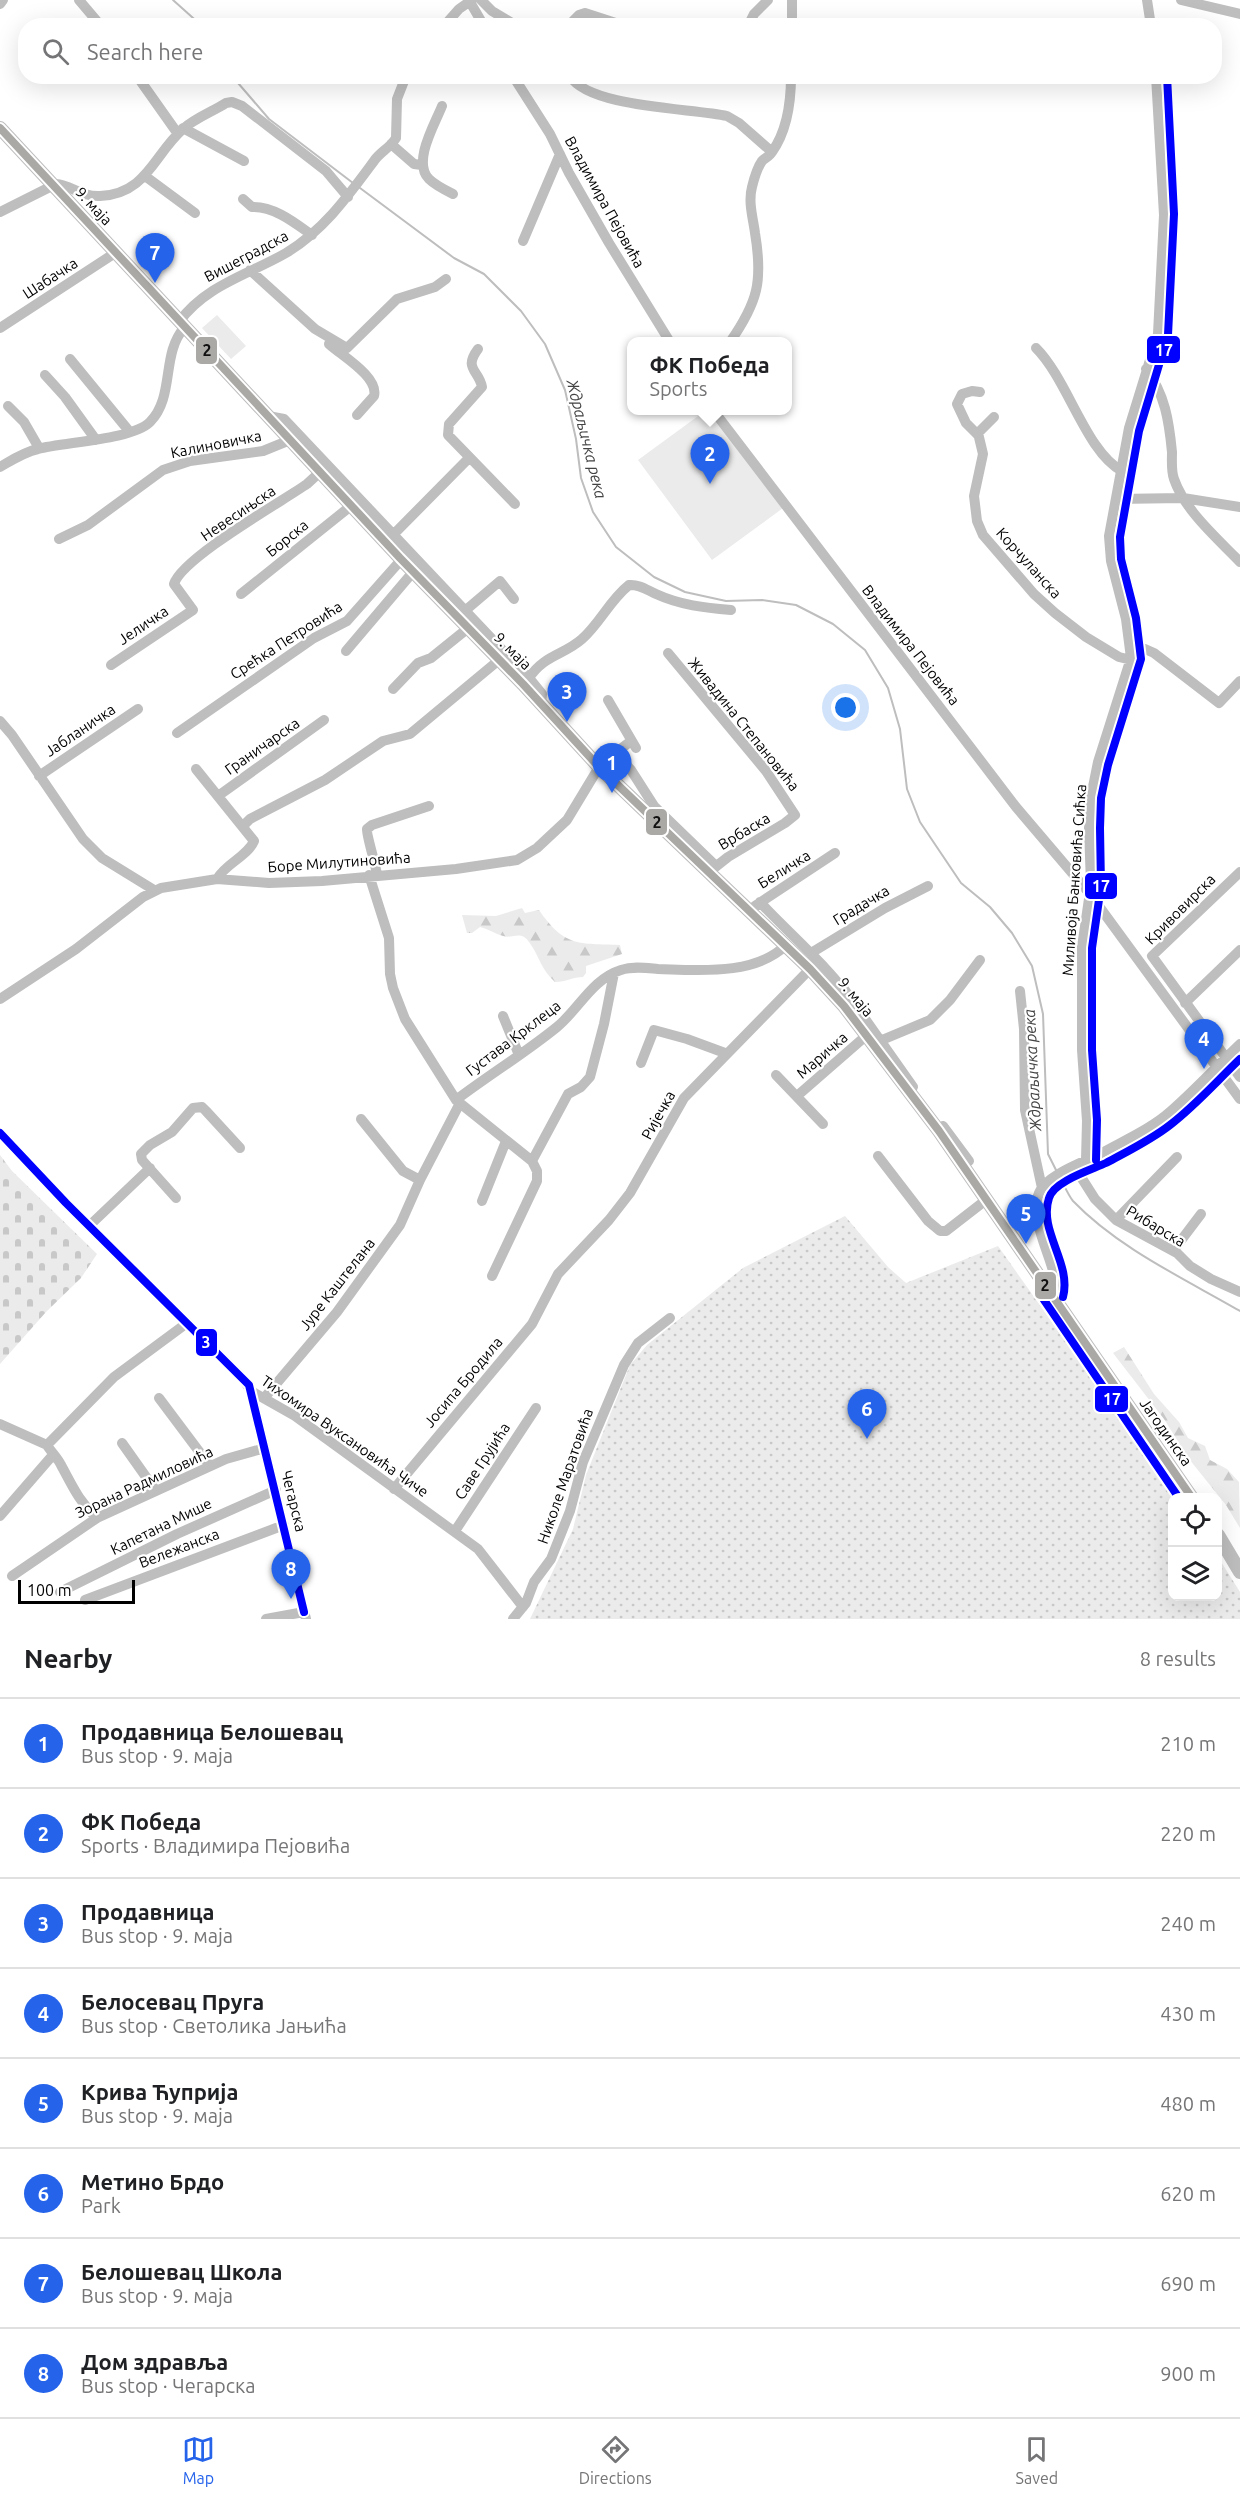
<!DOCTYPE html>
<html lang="en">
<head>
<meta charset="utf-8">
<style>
  body { margin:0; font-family:Ubuntu,sans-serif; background:#f2f2f2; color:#202124 }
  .controls { position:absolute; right:18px; bottom:18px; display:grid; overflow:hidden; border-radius:12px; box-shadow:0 6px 24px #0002 }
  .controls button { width:54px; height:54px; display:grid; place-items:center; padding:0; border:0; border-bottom:2px solid #e0e0e0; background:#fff; color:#202124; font:30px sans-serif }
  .scale { position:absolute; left:18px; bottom:15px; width:117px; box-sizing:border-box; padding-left:6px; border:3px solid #000; border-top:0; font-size:16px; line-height:21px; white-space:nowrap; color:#000; -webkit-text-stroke:4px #fff; paint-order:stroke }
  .you { position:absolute; left:846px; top:708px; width:21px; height:21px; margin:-15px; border:4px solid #fff; border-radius:50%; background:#1a73e8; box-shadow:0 0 0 9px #1a73e833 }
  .badge { display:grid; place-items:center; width:39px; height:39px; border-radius:50%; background:#2563eb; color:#fff; font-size:20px; font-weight:700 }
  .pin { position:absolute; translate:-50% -50px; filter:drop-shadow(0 2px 3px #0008) }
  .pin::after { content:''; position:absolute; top:32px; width:21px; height:18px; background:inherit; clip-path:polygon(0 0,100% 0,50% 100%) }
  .popup { position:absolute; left:627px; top:337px; width:165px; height:78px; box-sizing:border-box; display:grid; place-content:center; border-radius:12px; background:#fff; filter:drop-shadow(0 2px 4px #0005); font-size:20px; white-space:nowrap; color:#757577 }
  .popup b { font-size:22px; color:#202124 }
  .popup::after { content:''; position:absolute; left:50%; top:100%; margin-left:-12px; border:12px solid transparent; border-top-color:#fff }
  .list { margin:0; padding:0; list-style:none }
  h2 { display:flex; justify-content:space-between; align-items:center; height:78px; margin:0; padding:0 24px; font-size:26px }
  h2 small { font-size:20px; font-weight:400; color:#757577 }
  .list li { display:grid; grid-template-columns:39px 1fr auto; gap:18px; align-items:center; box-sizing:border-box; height:90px; padding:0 24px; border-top:2px solid #e0e0e0 }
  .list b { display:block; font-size:22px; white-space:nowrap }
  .list p { margin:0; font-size:20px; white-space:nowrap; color:#757577 }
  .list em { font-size:20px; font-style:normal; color:#757577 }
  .icon { flex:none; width:33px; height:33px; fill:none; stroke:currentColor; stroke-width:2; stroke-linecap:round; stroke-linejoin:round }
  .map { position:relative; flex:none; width:1240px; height:1619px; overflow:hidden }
  .search { position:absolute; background:#fff; box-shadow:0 6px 24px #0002; left:18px; right:18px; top:18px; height:66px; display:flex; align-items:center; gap:15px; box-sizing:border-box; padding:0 21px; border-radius:24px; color:#757577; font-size:22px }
  .sheet { height:798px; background:#fff }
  nav { display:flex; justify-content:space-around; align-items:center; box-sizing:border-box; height:84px; border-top:2px solid #e0e0e0; background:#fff; font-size:16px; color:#757577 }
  nav a { display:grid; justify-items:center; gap:3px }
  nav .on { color:#2563eb }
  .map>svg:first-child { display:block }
</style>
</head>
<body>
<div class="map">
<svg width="1240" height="1619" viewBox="0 0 1240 1619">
  <defs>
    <pattern id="green-dots" width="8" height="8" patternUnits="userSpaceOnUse" patternTransform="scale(1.5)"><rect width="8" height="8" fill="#ebebeb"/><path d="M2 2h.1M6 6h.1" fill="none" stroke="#c8c8c8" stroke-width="1.8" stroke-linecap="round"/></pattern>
    <pattern id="forest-firs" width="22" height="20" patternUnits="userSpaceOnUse" patternTransform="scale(1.5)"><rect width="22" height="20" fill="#ebebeb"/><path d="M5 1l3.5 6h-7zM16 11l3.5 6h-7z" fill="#c8c8c8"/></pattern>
    <pattern id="cemetery-stones" width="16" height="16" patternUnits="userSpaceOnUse" patternTransform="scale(1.5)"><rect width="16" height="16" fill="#ebebeb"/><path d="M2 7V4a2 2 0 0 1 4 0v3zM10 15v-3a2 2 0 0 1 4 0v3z" fill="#c8c8c8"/></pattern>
  </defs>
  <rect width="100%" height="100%" fill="#fff"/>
  <path fill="url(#green-dots)" d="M845,1216L888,1267L906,1283L998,1246L1176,1497L1172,1498V1596H1218V1557L1240,1592V1619H530L573,1529L586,1475L630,1365L647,1345L743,1268Z"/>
  <path fill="url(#forest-firs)" d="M522,908L525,913L539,910C565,948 579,943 620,945L622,954L586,966V973L583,977C573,977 566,982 555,982C541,970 539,955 529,942C521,930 513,939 503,936C495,934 489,929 480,927L472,933H467L462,915L496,916Z
    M1124,1347L1154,1394L1179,1422L1188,1438L1205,1446L1210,1460L1227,1469L1239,1482L1240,1528L1226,1505L1189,1459L1164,1419L1113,1353Z"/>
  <path fill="url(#cemetery-stones)" d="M0,1155L12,1171L97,1254L81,1278L46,1312L0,1364Z"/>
  <path fill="#ebebeb" d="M217,315L246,346L231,359L202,328Z
    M705,411H711L783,508L712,560L638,460Z"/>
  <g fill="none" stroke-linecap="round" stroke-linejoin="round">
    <path stroke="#bebebe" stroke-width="2" d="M173,0L202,26
      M232,76L269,119L353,183
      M360,188L454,258L484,274L521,311L545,344L565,390L576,439L581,478L593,512L616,547L654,577L685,592L726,601L762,600L796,605L833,624L865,650L888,688L900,729L907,789L920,822L961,883L990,907L1012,933L1032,966L1043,1014L1048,1154L1057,1172
      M1060,1177C1064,1185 1068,1195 1073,1201C1118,1248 1185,1279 1240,1311"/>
    <path stroke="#bebebe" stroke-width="10" d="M79,0L101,26
      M481,0L492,11L517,26
      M1147,0L1151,26
      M1181,0L1240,14
      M470,2L484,26
      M0,4L3,0
      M444,26L459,9L472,0
      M568,26L579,15L585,13L625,26
      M748,26L754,14L768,0
      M792,26V0
      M137,76L178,134
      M513,76L550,134L569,173L609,243L670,342
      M570,76C589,108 692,108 727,116L739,123L772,152
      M442,106C435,124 412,162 429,179C435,185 445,190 453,194
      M183,128L244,161
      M391,144L414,164L422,165
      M145,176L195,213
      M243,199L252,207C274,206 295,223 312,235
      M0,212L56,184C71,185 81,197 100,196C147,194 154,154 183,129C195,118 212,112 226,103L232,102L242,106L326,171L348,197
      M523,241L560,154
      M250,270L315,329L347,348L397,299L435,287L446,279
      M179,322C206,285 248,275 286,253C324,230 348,196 374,161C380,152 390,148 396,138L397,99L406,76
      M0,328L115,253
      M730,342C758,302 763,281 755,233C753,218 748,202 752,187C754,179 757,168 762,161C765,158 770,156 772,152C787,131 791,101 791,76
      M329,344C342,356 379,377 374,396L357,415
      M1036,348C1068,380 1086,452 1122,471
      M478,349C463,369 479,370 482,387L449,424L448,435L515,504
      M70,359L129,431
      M1146,369C1165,394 1169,421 1172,452C1172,460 1171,471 1174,479C1185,511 1217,538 1240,562
      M45,375L65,397L96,440
      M8,406L24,422L39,448
      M713,410L1016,807L1090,894L1240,1099
      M268,416L284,419L529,678L542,694L541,703
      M994,417L978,433L983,454L974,496L977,521L983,535L1034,594L1055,613L1086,637L1119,657L1131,660
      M978,435L966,423L957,404L962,394L972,391L980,392
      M0,467C12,460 24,452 38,449C63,442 132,440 150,422C175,397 161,354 184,328
      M1116,499L1183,498L1240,507
      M59,539L88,525L163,470L190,461L263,451L290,440
      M388,540L469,458
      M241,594L352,505
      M460,615L500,581L514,599
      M1130,647L1145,649L1154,653L1219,703L1240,681
      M346,651L413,572
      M668,653L766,771L795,815L785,823L728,857L709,872
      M111,665L193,610L174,584C182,558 281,502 307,484L320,472
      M529,678C544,655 564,655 582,639C600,623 610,600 629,585C639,584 647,590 656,594C680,605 705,608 731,610
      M393,689L418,663L431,658L467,629
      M608,700L636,748
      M0,721L12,735L83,839L102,858L154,890
      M177,733L314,638L347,621L401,560
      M631,741L618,751V756L631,770L654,806L716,866
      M196,769L254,841C247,857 226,863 217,879
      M39,776L138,709
      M218,796L324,720
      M243,826L250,819L325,780L383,741L410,734L499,660
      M1240,872L1152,956L1240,1077
      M369,875L389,938L390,974L393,988L405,1019L456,1100L532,1161L537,1171V1181L492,1276
      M377,875C376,865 366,834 367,829L372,825L429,806
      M760,902C773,918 843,981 845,994
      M755,906L835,853
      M811,953L885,908L928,886
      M844,989L913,1087
      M1020,991L1024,1029L1025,1110L1042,1188
      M0,999L76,949L143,897L161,888L217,879L269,883L322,881L456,869L517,860L537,848L567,820L599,767
      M1185,1003L1240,950
      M503,1016L519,1055
      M882,1040L930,1020L950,1000L980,960
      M641,1063L654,1030L687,1039L725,1053
      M776,1075L823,1124
      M797,1096L867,1035
      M456,1100C489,1075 525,1053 557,1027C579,1009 592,979 621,970C633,966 646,968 658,969C698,970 755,976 786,945
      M361,1119L403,1171L420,1180L460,1103
      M943,1126L969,1161
      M0,1133L66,1203L241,1376L251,1391L295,1416L478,1549L523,1607
      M878,1156L928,1221L940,1231H946L986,1200
      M1086,1160L1087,1121L1082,1050V947L1091,885L1089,828L1091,797L1098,762L1131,658L1126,619L1111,561L1109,536L1129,428L1158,334L1164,215L1156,76
      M532,1161L568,1094L581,1087L590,1077L604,1024L614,973
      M1074,1166L1095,1199L1116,1220L1177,1253L1190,1266L1211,1279L1240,1292
      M176,1198L142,1160L141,1154L150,1145L172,1132L193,1108L202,1107L206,1111L240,1148
      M482,1201L506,1141
      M1116,1220L1177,1157
      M89,1226L150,1168
      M1173,1251L1201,1214
      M1053,1294C1065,1275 1026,1225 1039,1193C1046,1175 1084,1162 1100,1154C1123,1141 1151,1129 1171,1111C1195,1090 1217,1066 1240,1044
      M251,1391L306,1619
      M265,1397L337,1312L400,1225L420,1180
      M159,1398L210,1466
      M0,1424L47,1445C51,1452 57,1457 61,1465C72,1485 79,1502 97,1518
      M122,1443L156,1491
      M47,1445L114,1377L187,1323
      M394,1489L532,1324L558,1274L609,1220L630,1193L684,1098L810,969
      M0,1516L52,1456
      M455,1531L536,1408
      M12,1576L97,1518L226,1459L265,1448
      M60,1592L177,1534L276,1490
      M85,1600L284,1525
      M266,1619L304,1612
      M513,1619L526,1603L534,1582L551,1559L570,1511L583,1462L624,1365L638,1343L670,1318"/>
    <path stroke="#bebebe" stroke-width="14" d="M0,128L400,558L523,684L599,767L810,969L844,1006L939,1131L1192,1498
      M1218,1535L1240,1572"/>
    <defs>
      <path id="bus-1" d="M0,128L400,558L523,684L599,767L810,969L844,1006L939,1131L1192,1498"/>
      <path id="bus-2" d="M1096,1160L1097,1120L1092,1050V948L1101,886L1100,828L1101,798L1108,765L1141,659L1136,618L1121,559L1120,537L1139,431L1168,335L1174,214L1167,76
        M1063,1297C1072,1263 1038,1231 1049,1198C1054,1181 1091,1170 1106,1163C1128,1151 1151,1140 1170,1125C1195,1106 1217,1081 1240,1059
        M1044,1300L1179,1498"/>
      <path id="bus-3" d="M0,1133L66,1203L249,1385L304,1612"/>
    </defs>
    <use href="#bus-1" stroke="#fff" stroke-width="12"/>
    <use href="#bus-2" stroke="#fff" stroke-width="12"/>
    <use href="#bus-3" stroke="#fff" stroke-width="12"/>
    <use href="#bus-1" stroke="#aba9a6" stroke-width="8"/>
    <use href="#bus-2" stroke="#00f" stroke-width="8"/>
    <use href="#bus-3" stroke="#00f" stroke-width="8"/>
  </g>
  <g text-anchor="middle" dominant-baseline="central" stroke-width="4.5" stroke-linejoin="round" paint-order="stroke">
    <g font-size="15" fill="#000" stroke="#fff">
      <text transform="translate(605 202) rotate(61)">Владимира Пејовића</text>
      <text transform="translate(94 206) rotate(47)">9. маја</text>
      <text transform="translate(246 256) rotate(-28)">Вишеградска</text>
      <text transform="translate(50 278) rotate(-33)">Шабачка</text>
      <text transform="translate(216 444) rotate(-11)">Калиновичка</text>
      <text transform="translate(238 513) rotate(-34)">Невесињска</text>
      <text transform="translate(287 538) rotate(-39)">Борска</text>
      <text transform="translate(1029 563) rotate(48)">Корчуланска</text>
      <text transform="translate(143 625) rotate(-34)">Јеличка</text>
      <text transform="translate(286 640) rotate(-33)">Срећка Петровића</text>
      <text transform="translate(911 645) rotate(52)">Владимира Пејовића</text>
      <text transform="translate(513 651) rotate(45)">9. маја</text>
      <text transform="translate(744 724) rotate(51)">Живадина Степановића</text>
      <text transform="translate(80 730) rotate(-34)">Јабланичка</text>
      <text transform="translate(262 746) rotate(-35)">Граничарска</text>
      <text transform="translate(744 831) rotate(-31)">Врбаска</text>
      <text transform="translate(339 862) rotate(-4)">Боре Милутиновића</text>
      <text transform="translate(784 869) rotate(-32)">Беличка</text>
      <text transform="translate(1074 880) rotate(-86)">Миливоја Банковића Сићка</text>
      <text transform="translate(861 905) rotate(-31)">Градачка</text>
      <text transform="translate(1180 909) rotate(-45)">Кривовирска</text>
      <text transform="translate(856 997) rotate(50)">9. маја</text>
      <text transform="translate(513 1038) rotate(-37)">Густава Крклеца</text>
      <text transform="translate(822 1055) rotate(-41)">Маричка</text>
      <text transform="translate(658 1115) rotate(-61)">Ријечка</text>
      <text transform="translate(1156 1226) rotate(31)">Рибарска</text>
      <text transform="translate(337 1284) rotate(-52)">Јуре Каштелана</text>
      <text transform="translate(463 1382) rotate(-50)">Јосипа Бродила</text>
      <text transform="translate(1166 1432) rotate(55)">Јагодинска</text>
      <text transform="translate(345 1436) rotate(35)">Тихомира Вуксановића Чиче</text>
      <text transform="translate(482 1461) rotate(-57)">Саве Грујића</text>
      <text transform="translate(565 1476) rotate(-71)">Николе Маратовића</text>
      <text transform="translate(144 1482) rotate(-25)">Зорана Радмиловића</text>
      <text transform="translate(294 1501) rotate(76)">Чегарска</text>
      <text transform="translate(161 1526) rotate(-26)">Капетана Мише</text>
      <text transform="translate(179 1548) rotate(-21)">Вележанска</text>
    </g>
    <g font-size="16" font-style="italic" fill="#434343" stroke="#fff">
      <text transform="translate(587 439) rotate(76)">Ждраљичка река</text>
      <text transform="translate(1032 1070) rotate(-93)">Ждраљичка река</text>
    </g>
  </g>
  <g stroke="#fff" stroke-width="2">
    <rect x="1146" y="335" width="35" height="29" rx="6" fill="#00f"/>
    <rect x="195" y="336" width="23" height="29" rx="6" fill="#aba9a6"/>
    <rect x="645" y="808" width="23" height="28" rx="6" fill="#aba9a6"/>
    <rect x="1084" y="872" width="34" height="28" rx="6" fill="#00f"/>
    <rect x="1034" y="1271" width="23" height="29" rx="6" fill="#aba9a6"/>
    <rect x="195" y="1328" width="23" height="29" rx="6" fill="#00f"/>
    <rect x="1094" y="1385" width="35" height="28" rx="6" fill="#00f"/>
  </g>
  <g font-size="16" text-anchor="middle" font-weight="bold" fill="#fff">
    <text x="1164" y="356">17</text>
    <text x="1101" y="892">17</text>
    <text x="206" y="1348">3</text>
    <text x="1112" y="1405">17</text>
  </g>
  <g font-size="16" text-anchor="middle" font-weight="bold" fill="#111">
    <text x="207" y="356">2</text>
    <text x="657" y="828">2</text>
    <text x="1045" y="1291">2</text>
  </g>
</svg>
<div class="controls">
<button><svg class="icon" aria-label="locate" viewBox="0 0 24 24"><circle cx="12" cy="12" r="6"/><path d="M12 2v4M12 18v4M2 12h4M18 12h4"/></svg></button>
<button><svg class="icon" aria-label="layers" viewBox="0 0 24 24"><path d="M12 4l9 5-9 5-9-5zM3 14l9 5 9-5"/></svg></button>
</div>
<div class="scale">100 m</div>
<div class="you"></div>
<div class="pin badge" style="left:612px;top:793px">1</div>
<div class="pin badge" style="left:710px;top:484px">2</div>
<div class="popup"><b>ФК Победа</b>Sports</div>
<div class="pin badge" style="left:567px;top:722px">3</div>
<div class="pin badge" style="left:1204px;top:1069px">4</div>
<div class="pin badge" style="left:1026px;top:1244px">5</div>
<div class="pin badge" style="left:867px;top:1439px">6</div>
<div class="pin badge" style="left:155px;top:283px">7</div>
<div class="pin badge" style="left:291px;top:1599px">8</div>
<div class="search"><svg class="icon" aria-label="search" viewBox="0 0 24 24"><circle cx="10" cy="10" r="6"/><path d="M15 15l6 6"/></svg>Search here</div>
</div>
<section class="sheet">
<h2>Nearby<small>8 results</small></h2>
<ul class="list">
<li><span class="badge">1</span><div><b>Продавница Белошевац</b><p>Bus stop · 9. маја</p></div><em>210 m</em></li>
<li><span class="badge">2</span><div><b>ФК Победа</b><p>Sports · Владимира Пејовића</p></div><em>220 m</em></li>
<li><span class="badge">3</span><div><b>Продавница</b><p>Bus stop · 9. маја</p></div><em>240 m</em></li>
<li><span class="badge">4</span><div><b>Белосевац Пруга</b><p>Bus stop · Светолика Јањића</p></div><em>430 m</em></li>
<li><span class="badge">5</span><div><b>Крива Ћуприја</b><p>Bus stop · 9. маја</p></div><em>480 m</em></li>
<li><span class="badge">6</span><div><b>Метино Брдо</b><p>Park</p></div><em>620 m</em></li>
<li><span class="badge">7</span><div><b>Белошевац Школа</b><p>Bus stop · 9. маја</p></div><em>690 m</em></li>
<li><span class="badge">8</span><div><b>Дом здравља</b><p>Bus stop · Чегарска</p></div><em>900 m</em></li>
</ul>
</section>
<nav>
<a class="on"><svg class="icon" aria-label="map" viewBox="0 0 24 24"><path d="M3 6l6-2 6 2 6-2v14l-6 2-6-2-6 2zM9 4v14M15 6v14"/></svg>Map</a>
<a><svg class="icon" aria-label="directions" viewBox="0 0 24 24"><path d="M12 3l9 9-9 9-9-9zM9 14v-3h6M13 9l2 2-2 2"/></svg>Directions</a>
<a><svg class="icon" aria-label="saved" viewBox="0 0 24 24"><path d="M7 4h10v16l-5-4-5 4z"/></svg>Saved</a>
</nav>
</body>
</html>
